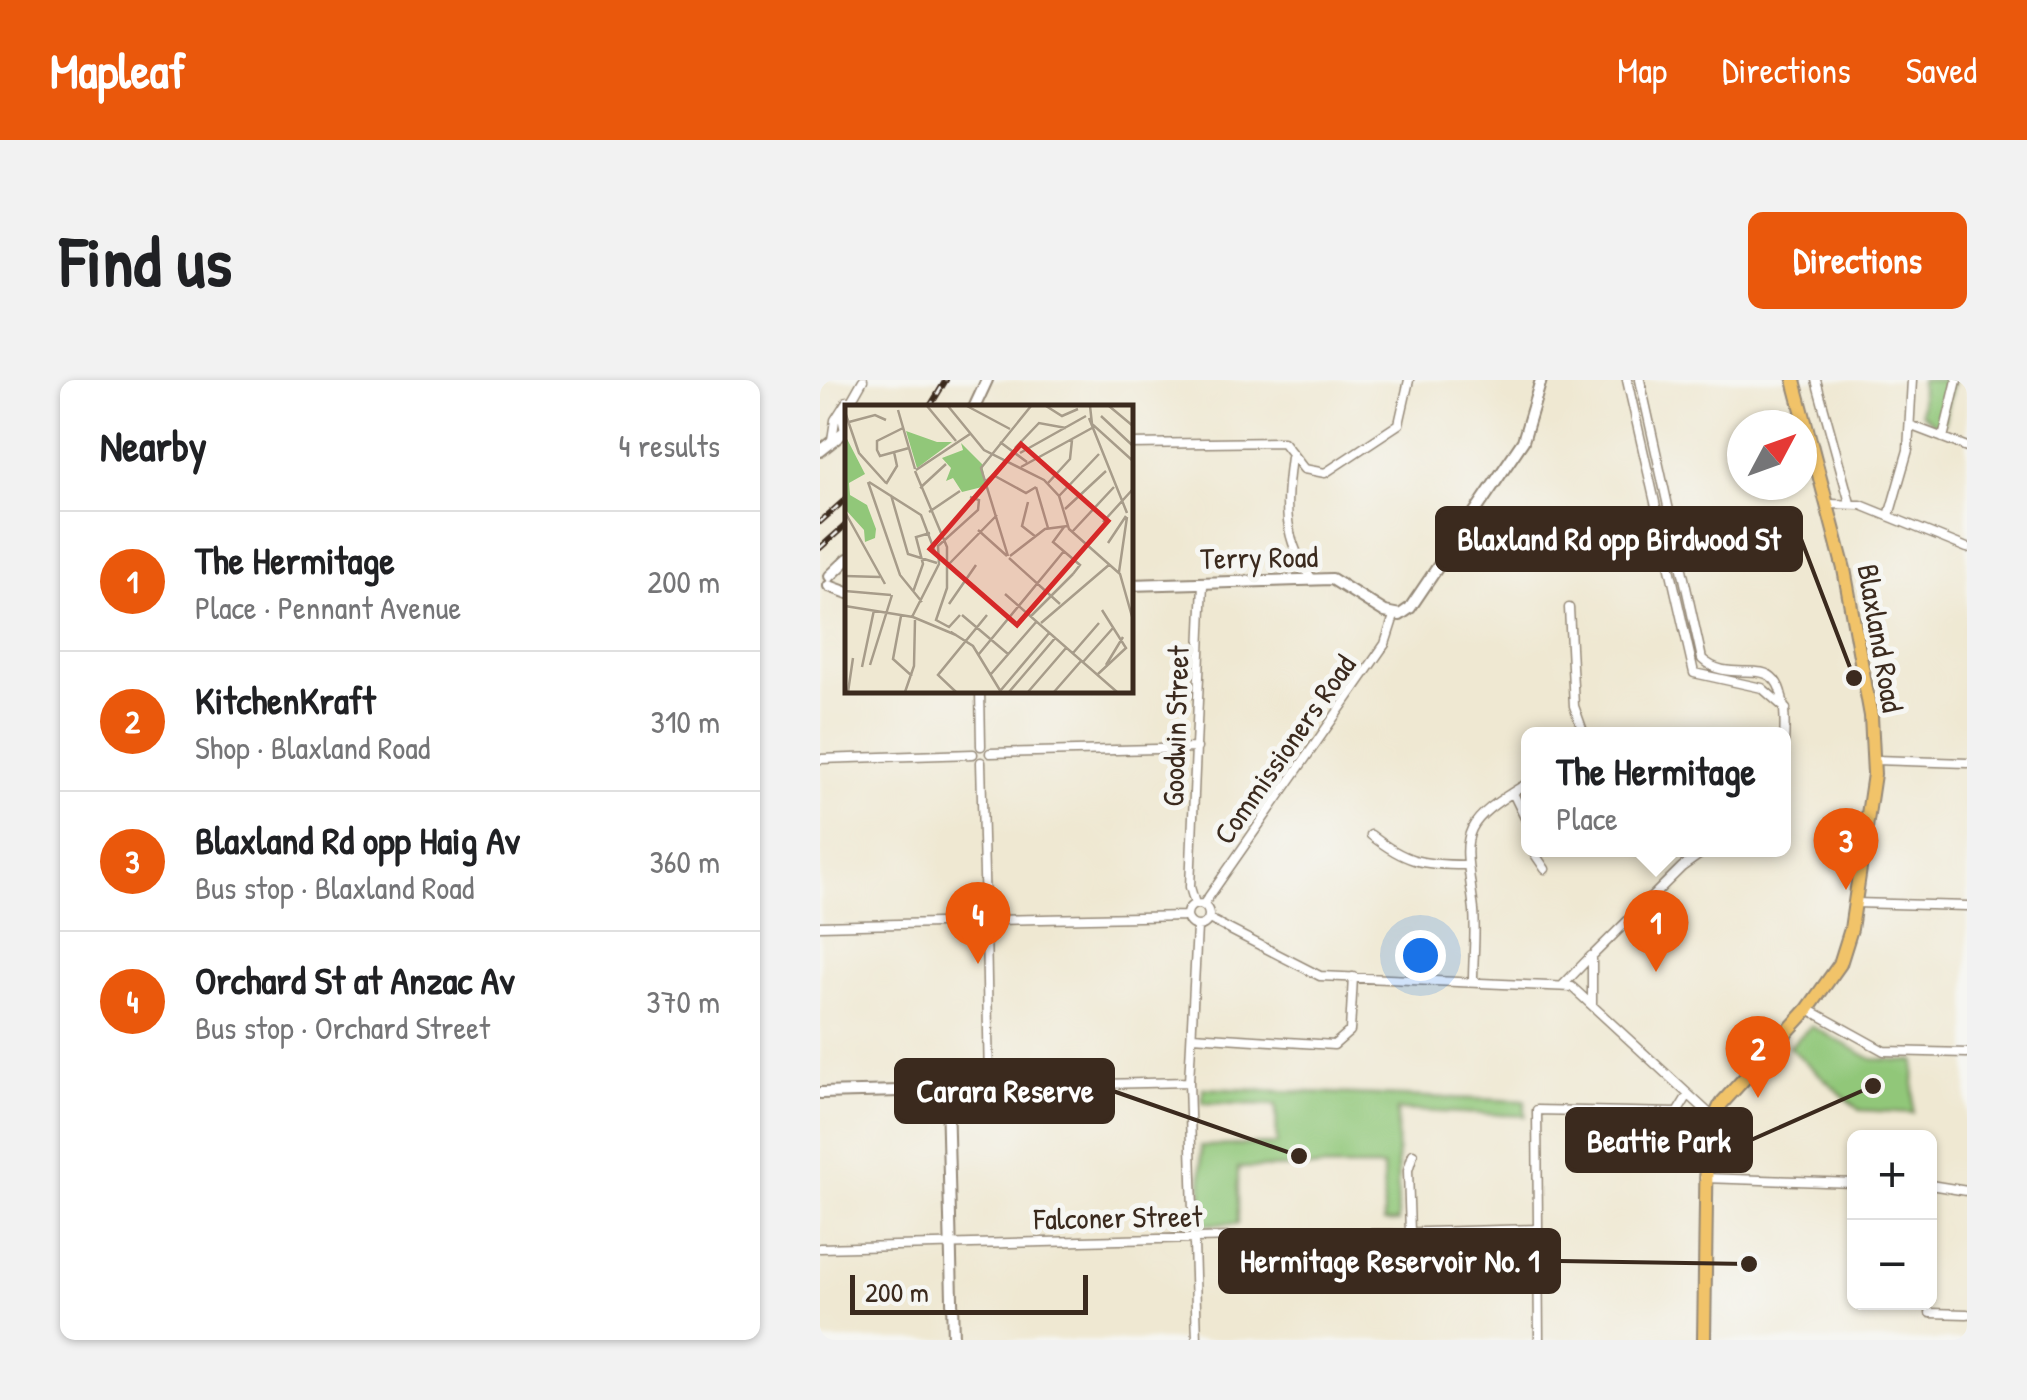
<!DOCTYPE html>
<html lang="en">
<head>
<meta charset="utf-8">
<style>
  body { margin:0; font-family:"Patrick Hand",sans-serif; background:#f2f2f2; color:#202124 }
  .controls { position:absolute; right:30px; bottom:30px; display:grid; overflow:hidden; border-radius:15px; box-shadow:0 2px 8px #0004 }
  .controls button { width:90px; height:90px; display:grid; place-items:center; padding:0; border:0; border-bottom:2px solid #e0e0e0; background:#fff; color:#202124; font:50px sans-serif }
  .compass { position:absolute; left:907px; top:30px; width:90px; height:90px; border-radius:50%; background:#fff; box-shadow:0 2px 8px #0004; rotate:49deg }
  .scale { position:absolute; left:30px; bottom:25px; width:238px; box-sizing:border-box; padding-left:10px; border:5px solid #3b2a1e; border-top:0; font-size:28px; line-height:35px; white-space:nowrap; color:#3b2a1e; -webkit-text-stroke:8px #f6f6f2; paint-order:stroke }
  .you { position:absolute; left:600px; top:575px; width:35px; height:35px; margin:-25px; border:8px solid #fff; border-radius:50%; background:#1a73e8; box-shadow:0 0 0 15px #1a73e833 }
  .badge { display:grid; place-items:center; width:65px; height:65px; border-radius:50%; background:#ea580c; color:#fff; font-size:32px; font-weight:700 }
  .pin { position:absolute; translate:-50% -82px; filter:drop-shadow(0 2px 5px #0008) }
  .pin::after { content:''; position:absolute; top:52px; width:35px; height:30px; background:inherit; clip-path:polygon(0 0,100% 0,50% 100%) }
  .popup { position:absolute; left:701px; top:347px; width:270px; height:130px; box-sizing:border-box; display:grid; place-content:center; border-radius:15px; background:#fff; filter:drop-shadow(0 2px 8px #0005); font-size:32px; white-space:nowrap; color:#757577 }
  .popup b { font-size:38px; color:#202124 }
  .popup::after { content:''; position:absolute; left:50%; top:100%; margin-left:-20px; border:20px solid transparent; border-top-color:#fff }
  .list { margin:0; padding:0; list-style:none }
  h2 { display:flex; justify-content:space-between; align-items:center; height:130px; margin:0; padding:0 40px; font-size:42px }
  h2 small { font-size:32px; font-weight:400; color:#757577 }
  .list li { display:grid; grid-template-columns:65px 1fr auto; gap:30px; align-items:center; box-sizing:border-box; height:140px; padding:0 40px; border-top:2px solid #e0e0e0 }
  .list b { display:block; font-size:38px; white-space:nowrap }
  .list p { margin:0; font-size:32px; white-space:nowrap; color:#757577 }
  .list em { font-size:32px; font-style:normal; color:#757577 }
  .map { position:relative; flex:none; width:1147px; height:960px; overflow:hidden; border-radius:15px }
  header { display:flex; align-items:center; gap:60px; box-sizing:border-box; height:140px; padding:0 50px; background:#ea580c; color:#fff }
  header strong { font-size:48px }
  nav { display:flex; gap:55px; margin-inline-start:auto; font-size:35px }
  .intro { display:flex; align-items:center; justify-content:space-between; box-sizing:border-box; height:240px; padding:0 60px }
  h1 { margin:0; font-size:70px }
  .button { padding:25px 45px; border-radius:15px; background:#ea580c; color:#fff; font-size:35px; font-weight:700 }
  main { display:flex; gap:60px; padding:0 60px }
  aside { flex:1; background:#fff; border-radius:15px; box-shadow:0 2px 8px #0004 }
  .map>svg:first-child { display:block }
</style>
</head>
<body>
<header>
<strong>Mapleaf</strong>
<nav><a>Map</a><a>Directions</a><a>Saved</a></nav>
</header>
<div class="intro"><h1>Find us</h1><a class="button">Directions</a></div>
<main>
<aside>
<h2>Nearby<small>4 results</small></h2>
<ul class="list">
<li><span class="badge">1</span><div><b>The Hermitage</b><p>Place · Pennant Avenue</p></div><em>200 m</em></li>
<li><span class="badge">2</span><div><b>KitchenKraft</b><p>Shop · Blaxland Road</p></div><em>310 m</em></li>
<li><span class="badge">3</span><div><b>Blaxland Rd opp Haig Av</b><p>Bus stop · Blaxland Road</p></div><em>360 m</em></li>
<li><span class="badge">4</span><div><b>Orchard St at Anzac Av</b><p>Bus stop · Orchard Street</p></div><em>370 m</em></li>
</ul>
</aside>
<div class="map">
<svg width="1147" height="960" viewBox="0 0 1147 960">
  <rect width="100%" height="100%" fill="#f6f6f2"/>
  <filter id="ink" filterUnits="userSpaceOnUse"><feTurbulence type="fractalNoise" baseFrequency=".01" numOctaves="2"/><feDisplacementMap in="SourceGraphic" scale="20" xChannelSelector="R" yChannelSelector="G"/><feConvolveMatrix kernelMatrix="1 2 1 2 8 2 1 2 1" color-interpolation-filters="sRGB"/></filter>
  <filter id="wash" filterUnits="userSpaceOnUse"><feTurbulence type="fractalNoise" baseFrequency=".0048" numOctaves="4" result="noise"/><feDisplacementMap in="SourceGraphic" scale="40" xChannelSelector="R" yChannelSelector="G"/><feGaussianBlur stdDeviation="2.25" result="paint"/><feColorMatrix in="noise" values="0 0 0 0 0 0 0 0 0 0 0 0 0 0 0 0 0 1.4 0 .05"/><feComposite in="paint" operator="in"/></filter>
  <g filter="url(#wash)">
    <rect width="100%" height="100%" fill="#efe8d2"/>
    <path fill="#91c779" stroke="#66784c" stroke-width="2.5" d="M1101,0H1133L1124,43L1118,47L1101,33Z
      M991,646L1052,679L1095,681L1093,733L1039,730L969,667Z
      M383,708L705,721V736L577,730L578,842H564L563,787L418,788V844H382L381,766L457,764L456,725L383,723Z"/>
  </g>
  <g filter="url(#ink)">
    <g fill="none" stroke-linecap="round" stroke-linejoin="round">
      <defs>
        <path id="minor" d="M807,0L874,293L942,308L966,329
          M820,0L882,279C919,314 971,251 964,363
          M996,0L1030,123
          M1092,46L1147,67
          M25,51L22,37L43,0
          M1123,58L1137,0
          M12,60L15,40L27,21
          M310,64L463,62L484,89L505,93L579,44L589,0
          M471,77C465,126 462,158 492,199
          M1010,124L1041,125L1147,168
          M1069,136L1088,70L1092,0
          M749,228L754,326L764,354
          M160,310L161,366
          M170,373L377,368
          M0,379L153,374
          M1055,380L1147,383
          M161,382L165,532
          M693,413L707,442L708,465
          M551,455C585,482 602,485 645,485
          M712,470L725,489
          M1035,523L1147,526
          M367 535a11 11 0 1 1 22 0a11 11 0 1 1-22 0Z
          M375,524L370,507L383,203
          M383,525L565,264L574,236
          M389,539L500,596L752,607L893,737
          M175,540L367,536
          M0,546L157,542
          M377,547L369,702L377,960
          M166,549L169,702
          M653,601C653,578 656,553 654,530C645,455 633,447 708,403
          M743,605L771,576
          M772,624V576L862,487L886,470
          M988,629L1064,671L1147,673
          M372,656L514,665L530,651L533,597
          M132,711L158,706L169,713L193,706L369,702
          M884,798L1034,803
          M1110,805L1147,811
          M590,853L588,790L593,774
          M0,868L718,849
          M1110,933L1147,934
          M719,960L717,730L857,733L868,715"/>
        <path id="tertiary" d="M154,28L167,0
          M0,71L28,49
          M10,196L28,179
          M310,205L512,199L565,232L580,235L590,228L703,61L721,0
          M9,206L28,213
          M0,713L121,710
          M127,715L133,960"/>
        <path id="primary" d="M884,960L887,754L901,724L988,629L1020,584L1031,549L1054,394L1051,336L1024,189L974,0"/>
      </defs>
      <use href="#minor" stroke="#958978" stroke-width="11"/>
      <use href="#tertiary" stroke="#958978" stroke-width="14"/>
      <use href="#primary" stroke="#958978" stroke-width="16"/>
      <use href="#minor" stroke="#fff" stroke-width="8"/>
      <use href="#tertiary" stroke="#fff" stroke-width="10"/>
      <use href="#primary" stroke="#f1c369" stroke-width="12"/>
      <defs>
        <path id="rail" d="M109,28L126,0
          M0,142L28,117
          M0,168L28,143"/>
      </defs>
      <use href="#rail" stroke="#3b2a1e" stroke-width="6"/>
      <use href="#rail" stroke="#f6f6f2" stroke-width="2.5" stroke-dasharray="8" stroke-linecap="butt"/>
    </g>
  </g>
  <g text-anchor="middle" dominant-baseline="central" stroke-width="10" stroke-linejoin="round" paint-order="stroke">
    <g font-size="30" fill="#3b2a1e" stroke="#f6f6f2">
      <text transform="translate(439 177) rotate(-1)">Terry Road</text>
      <text transform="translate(1061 258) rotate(80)">Blaxland Road</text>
      <text transform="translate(355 346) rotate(-88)">Goodwin Street</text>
      <text transform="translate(464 369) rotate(-55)">Commissioners Road</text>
      <text transform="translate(298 837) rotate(-1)">Falconer Street</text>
    </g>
  </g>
  <g transform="translate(25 25)">
    <rect width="288" height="288" fill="#efe8d2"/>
    <path d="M61,26L92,37H107L72,63ZM0,30L20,69L4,78L5,90L22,100L31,124L30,133L20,137L19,125L0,104ZM116,38L137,59L141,81L117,87L108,73L101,76L106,63L97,53L118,45Z" fill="#91c779"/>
    <path fill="none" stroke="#a79c8a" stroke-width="2.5" d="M82,1L111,36M103,1L139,45L199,75L214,91L224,124L275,169L288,215M122,1L165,24M201,1L217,11L233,4M245,1L247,19L288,56M264,1L288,21M53,5L70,64M0,7L14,48L41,78M256,11L287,40M244,13L282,108M4,17L30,10L41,15M58,23L32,36V45L35,51L64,43M155,37L182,57M170,43L194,18L221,23M175,48L241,11M176,62L247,23M71,65L125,29M70,66L102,142V183L91,215L104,222L115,210M141,76L148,70L181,88L191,82M23,77L55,170L77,197M24,77L76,110L90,147M203,78L225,54L227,35M41,79L52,61L49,47M191,82L203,123M75,83L101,59M46,90L63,149L92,158M214,91L254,49M183,97L177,121L191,132M220,104L261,66M0,107L40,179M84,107L115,86M258,117L288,84M219,122L208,137L235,160L228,169M133,125L162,151M227,127L269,82M263,138L281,111M163,151L136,63L186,1M165,151L200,124L223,121M164,153L215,199M103,160L152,110M274,167L282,112M0,171L35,172M0,186L46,190M68,187L78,159L71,132L85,128M160,189L272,287M104,199L131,160M0,201L68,212L111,230M117,210L163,249M56,211L48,254L67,271M186,211L228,169M67,212L94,159L93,141L133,105L134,95L125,92M196,218L265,159M106,227L128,241L156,287M228,248L254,218M134,249L219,146M238,257L268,223M25,260L47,190M261,260L278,232M17,262L29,205M146,269L192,216M253,269L281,243L257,205M156,285L205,227M3,287L8,253M60,287L69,261L70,215M111,287L93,270L142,210M164,287L211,232M183,287L221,243M209,287L237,255"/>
    <path fill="#d62828" fill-opacity="0.15" stroke="#d62828" stroke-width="5" d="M176,39L263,116L172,220L85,144Z"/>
    <rect width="288" height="288" fill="none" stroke="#3b2a1e" stroke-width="5"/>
  </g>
  <path fill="none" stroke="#3b2a1e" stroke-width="4" d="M1034 298L981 159M479 776L293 711M1053 706L931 760M929 884L739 881"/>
  <g fill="#3b2a1e" stroke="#f6f6f2" stroke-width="4">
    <circle cx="1034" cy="298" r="10"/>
    <circle cx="479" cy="776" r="10"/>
    <circle cx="1053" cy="706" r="10"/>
    <circle cx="929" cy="884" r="10"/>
  </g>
  <g fill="#3b2a1e" stroke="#3b2a1e" stroke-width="4">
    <rect x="617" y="128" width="364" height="62" rx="10"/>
    <rect x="76" y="680" width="217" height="62" rx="10"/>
    <rect x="747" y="729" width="184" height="62" rx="10"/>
    <rect x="400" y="850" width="339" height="62" rx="10"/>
  </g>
  <g font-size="32" text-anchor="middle" font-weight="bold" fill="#fff">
    <text x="799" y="170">Blaxland Rd opp Birdwood St</text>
    <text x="185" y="722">Carara Reserve</text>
    <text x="839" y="772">Beattie Park</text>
    <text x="570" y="892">Hermitage Reservoir No. 1</text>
  </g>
</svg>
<div class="controls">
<button>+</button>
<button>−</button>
</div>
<svg class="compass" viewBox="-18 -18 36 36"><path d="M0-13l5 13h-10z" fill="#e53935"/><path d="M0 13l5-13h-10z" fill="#757577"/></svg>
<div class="scale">200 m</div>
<div class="you"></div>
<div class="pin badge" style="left:836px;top:592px">1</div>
<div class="popup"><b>The Hermitage</b>Place</div>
<div class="pin badge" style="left:938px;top:718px">2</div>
<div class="pin badge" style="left:1026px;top:510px">3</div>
<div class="pin badge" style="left:158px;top:584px">4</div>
</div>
</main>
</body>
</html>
